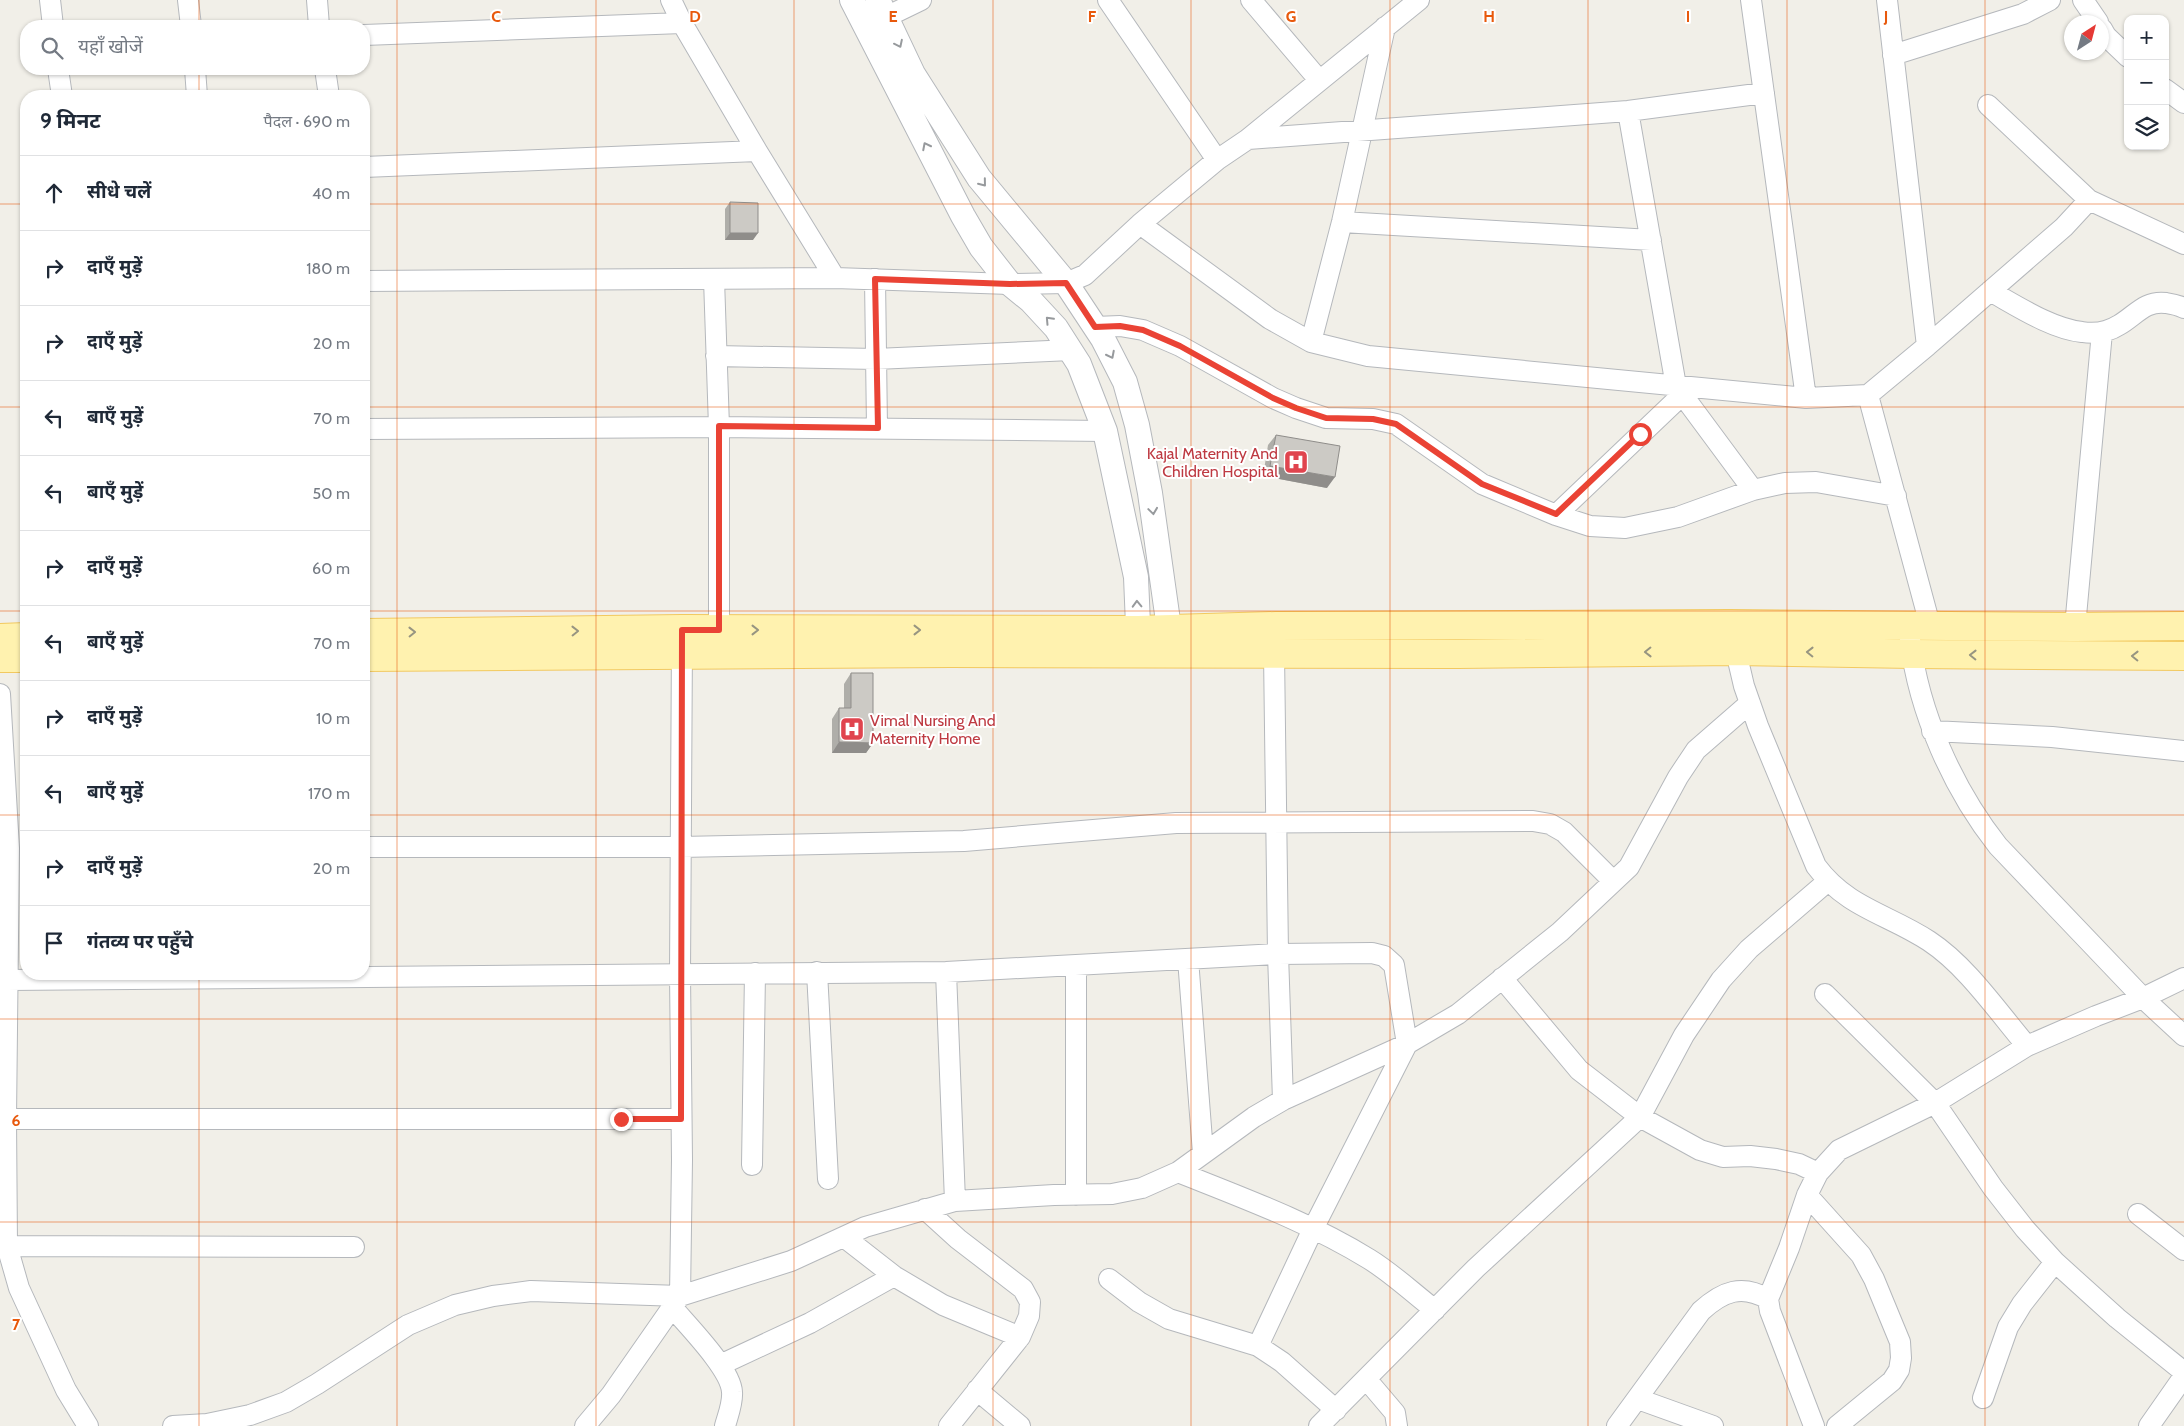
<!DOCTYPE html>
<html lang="hi">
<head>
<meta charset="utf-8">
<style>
  body { margin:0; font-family:Cabin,"Noto Sans Devanagari",sans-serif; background:#f6f6f7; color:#1f2937 }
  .controls { position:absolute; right:15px; top:15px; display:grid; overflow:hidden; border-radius:10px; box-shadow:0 1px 4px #0004 }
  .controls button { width:45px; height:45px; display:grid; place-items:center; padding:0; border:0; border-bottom:1px solid #e0e1e3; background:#fff; color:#1f2937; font:25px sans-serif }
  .compass { position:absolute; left:2064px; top:15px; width:45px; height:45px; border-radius:50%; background:#fff; box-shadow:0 1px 4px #0004; rotate:36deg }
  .stop { position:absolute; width:15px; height:15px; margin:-11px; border:4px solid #ea4335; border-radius:50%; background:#fff }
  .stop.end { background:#ea4335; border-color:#fff; box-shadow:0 1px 5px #0008 }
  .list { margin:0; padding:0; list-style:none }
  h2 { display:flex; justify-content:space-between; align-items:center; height:65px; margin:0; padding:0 20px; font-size:21px }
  h2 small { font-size:16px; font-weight:400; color:#747a83 }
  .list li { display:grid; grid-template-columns:32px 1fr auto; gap:15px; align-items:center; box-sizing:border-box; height:75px; padding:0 20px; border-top:1px solid #e0e1e3 }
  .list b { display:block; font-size:19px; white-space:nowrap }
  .list em { font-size:16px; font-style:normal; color:#747a83 }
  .icon { flex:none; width:28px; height:28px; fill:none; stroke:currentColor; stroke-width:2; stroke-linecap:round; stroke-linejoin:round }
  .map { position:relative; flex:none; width:2184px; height:1426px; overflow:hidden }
  .search { position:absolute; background:#fff; box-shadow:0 1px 4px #0004; left:20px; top:20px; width:350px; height:55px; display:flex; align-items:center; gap:12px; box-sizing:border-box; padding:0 18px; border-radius:20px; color:#747a83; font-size:19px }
  .panel { position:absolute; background:#fff; box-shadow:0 1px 4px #0004; left:20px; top:90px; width:350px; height:890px; border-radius:20px }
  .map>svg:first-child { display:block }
</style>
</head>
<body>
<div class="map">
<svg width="2184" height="1426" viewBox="0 0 2184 1426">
  <rect width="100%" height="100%" fill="#f1efe8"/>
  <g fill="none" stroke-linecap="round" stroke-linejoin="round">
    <defs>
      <path id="minor" d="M50,0L53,26
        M188,0L191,26
        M317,0L319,26
        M671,0L682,23L757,151L835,278
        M1108,0L1217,160
        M1251,0L1319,80
        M1751,0L1806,398L1868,395L1930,625
        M2083,0L2098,22
        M886,17L921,0
        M2102,29L2106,36L2128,57
        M364,35L682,23
        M1893,55L2023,14L2050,0
        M58,69L62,96
        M195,69L197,96
        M325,69L329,96
        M2165,89L2184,103
        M1988,105L2089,200L2184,244
        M1628,111L1676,386L1753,490
        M1248,139L1628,111L1764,93
        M364,167L757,151
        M1342,222L1651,240
        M1140,224L1270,319L1311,342L1368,356L1806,398
        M714,279L719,427V630
        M875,279L877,428
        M364,281L835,278L1010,284L1066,283L1085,275L1140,224L1217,160L1248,139L1419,0
        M1990,291C2017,306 2052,329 2082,332C2094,334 2108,332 2119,325C2135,316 2145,300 2166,303C2172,304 2178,305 2184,308
        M1095,327L1120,326L1143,330L1180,346L1273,398L1296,408L1326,418L1373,419L1396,424L1482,484L1556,515L1590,526L1625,528L1678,517L1753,490L1785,483L1816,482L1896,496
        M1311,342L1342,222L1385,27
        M1927,346L2064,227L2089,200
        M716,356L876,359L1071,350
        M1868,395L1927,346L1887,0
        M364,429L719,427L1105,431
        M1556,515L1682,395
        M2075,627L2102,332
        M1733,639L1744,686L1758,726L1816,866C1847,908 1888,914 1929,941C1967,966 1998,1012 2027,1046
        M1910,640C1919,713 1953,789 1998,846L2143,998L2184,1036
        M1274,653L1278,954L1283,1100
        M0,694L9,848L6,1119L7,1246L19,1288L66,1390L88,1426
        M1932,731L2052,737L2184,751
        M364,847H681L964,841L1176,823L1533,821L1550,824L1564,832L1613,881
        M1188,959L1203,1153
        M1076,965V1195
        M817,972L828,1179
        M946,972L955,1201
        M1502,978L1579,1070L1640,1117L1700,1150L1723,1157L1750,1156L1776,1159L1799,1164L1818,1173
        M8,980L946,972L1278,954L1372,953L1384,956L1394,965L1407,1044L1313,1229L1258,1346
        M1825,994L1935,1103L1993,1188L2025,1229L2055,1262L2117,1318L2184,1372
        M0,1119H681
        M752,1165L755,973
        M1178,1172C1243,1198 1309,1222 1369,1259C1392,1273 1413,1293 1435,1310
        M1807,1195L1861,1255L1874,1279L1900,1342L1901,1358L1899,1370L1892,1381L1837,1426
        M925,1209L958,1239L1023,1289L1030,1302L1029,1316L1020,1337L949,1426
        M2138,1214L2184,1250
        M844,1237L894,1276L943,1305L1020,1337
        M0,1246L354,1247
        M1109,1279L1139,1302L1169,1319L1258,1346L1282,1362L1336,1410
        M672,1307C687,1325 731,1369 732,1392C733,1403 728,1415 725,1426
        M720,1365L810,1323L894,1276
        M1367,1380L1395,1413L1397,1426
        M977,1390L1020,1426
        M1983,1398L2008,1327L2022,1304L2055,1262
        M1638,1399L1713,1426
        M173,1426L207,1424L250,1415L286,1402L317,1384L408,1325L455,1305L493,1296L531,1291L680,1296L791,1261L865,1227L955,1201L1054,1195L1112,1194L1142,1188L1178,1172L1254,1117L1283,1100L1407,1044L1458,1014L1560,932L1629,867L1678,777L1696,750L1750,703
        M585,1426L611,1395L680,1296L682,1160L680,974L682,641
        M1319,1426L1476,1268L1640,1117L1684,1035L1721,980L1749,949L1828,881
        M1617,1426L1701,1311C1723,1291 1742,1284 1768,1299
        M1814,1426L1770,1311L1768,1299L1789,1248L1807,1195L1818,1173L1839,1150L1935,1103L2027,1046L2096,1016L2143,998L2184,978
        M2149,1426L2184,1376"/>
      <path id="tertiary" d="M852,0L963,216L981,247L1010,284L1031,301L1056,328L1079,364L1105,431L1136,577L1139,649
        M878,0L913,74L979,178L1066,283L1103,339L1125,382L1137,425L1150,493L1169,628V647"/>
      <path id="primary" d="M364,633L682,629L1138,630L1276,626L1730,624L2075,627L2184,626
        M0,638L26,637
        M364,657L951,653L1458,654L1736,651L1912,654L2184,656
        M0,658H26"/>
    </defs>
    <use href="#minor" stroke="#b5b8bc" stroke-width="22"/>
    <use href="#tertiary" stroke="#b5b8bc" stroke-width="26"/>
    <use href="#primary" stroke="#f2c960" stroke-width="30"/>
    <use href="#minor" stroke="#fff" stroke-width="20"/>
    <use href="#tertiary" stroke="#fff" stroke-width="24"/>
    <use href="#primary" stroke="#fff2af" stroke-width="28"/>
  </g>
  <path fill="#afaea9" d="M730,202L753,240H725V209Z
    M1276,435L1327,488L1263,476L1268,445Z
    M851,673L873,743L866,753H832V719L839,708H844V684Z"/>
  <path fill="#8f8d8a" d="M730,233H758L753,240H725Z
    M1270,466L1335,477L1327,488L1263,476Z
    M839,742L873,743L866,753H832Z"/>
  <path fill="#cccac5" stroke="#8f8d8a" d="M730,202L758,203V233H730Z
    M1276,435L1340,446L1335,477L1270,466Z
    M851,673H873V743L839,742V708H851Z"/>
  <defs><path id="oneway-chevron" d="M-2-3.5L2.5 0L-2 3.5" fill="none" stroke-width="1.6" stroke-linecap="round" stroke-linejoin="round" transform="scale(1.25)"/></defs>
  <g stroke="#979a9d">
    <use href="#oneway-chevron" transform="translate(899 44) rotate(64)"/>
    <use href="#oneway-chevron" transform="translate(926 146) rotate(-117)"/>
    <use href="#oneway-chevron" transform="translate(983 183) rotate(51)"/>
    <use href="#oneway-chevron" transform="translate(1049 320) rotate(-133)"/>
    <use href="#oneway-chevron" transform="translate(1111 355) rotate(63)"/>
    <use href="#oneway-chevron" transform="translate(1153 511) rotate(82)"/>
    <use href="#oneway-chevron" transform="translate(1137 604) rotate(-92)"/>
  </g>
  <g stroke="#979581">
    <use href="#oneway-chevron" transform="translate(755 630)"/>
    <use href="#oneway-chevron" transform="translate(917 630)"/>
    <use href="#oneway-chevron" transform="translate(575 631) rotate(-1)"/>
    <use href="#oneway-chevron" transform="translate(412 632) rotate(-1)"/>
    <use href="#oneway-chevron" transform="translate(1648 652) rotate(179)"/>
    <use href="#oneway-chevron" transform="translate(1810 652) rotate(-179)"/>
    <use href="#oneway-chevron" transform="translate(1973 655) rotate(-179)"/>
    <use href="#oneway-chevron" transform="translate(2135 656) rotate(-179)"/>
  </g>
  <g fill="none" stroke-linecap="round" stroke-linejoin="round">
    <path stroke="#ea4335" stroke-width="6" d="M621,1119H681L682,630H719V426L878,428L875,279L1010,284L1066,283L1095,327L1120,326L1143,330L1180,346L1273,398L1296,408L1326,418L1373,419L1396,424L1482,484L1556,514L1640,434"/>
  </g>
  <path fill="none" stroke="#e8590c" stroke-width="1" stroke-opacity="0.55" d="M199,0V26M397,0V1426M596,0V1426M794,0V1426M993,0V1426M1191,0V1426M1390,0V1426M1588,0V1426M1787,0V1426M1985,0V1426M199,69V96M0,204H26M364,204H2184M0,407H26M364,407H2184M0,611H26M364,611H2184M0,815H26M364,815H2184M199,974V1426M0,1019H2184M0,1222H2184"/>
  <defs>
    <symbol id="hospital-square" viewBox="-11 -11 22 22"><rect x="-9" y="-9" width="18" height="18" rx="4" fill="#e0444e" stroke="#fff"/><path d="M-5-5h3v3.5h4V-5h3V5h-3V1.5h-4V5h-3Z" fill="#fff"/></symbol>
  </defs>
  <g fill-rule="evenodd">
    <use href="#hospital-square" x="1282" y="448" width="28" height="28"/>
    <use href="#hospital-square" x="838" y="715" width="28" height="28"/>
  </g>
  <g text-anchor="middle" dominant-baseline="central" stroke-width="4" stroke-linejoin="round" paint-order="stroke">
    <g font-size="16" fill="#be3a42" stroke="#fff" text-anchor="end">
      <text x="1278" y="453">Kajal Maternity And<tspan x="1278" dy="18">Children Hospital</tspan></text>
      <text x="870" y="720" text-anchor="start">Vimal Nursing And<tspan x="870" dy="18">Maternity Home</tspan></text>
    </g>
  </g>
  <g font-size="16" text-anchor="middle" font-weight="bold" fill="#e8590c" stroke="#fff" stroke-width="4" stroke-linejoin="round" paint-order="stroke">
    <text x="496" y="22">C</text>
    <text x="695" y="22">D</text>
    <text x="893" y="22">E</text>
    <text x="1092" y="22">F</text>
    <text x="1291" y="22">G</text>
    <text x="1489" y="22">H</text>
    <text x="1688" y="22">I</text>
    <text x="1886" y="22">J</text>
    <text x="16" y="1126">6</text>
    <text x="16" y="1330">7</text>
  </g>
</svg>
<div class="controls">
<button>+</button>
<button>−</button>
<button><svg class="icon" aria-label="layers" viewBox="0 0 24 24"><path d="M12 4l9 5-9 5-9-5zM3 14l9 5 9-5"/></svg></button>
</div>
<svg class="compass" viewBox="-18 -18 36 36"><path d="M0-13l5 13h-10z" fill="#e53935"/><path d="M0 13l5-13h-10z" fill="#747a83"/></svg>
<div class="stop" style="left:1640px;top:434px"></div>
<div class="stop end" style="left:621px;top:1119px"></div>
<div class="search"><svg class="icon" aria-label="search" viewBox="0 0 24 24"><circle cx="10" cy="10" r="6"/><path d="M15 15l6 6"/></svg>यहाँ खोजें</div>
<section class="panel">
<h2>9 मिनट<small>पैदल · 690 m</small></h2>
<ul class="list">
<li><svg class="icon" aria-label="ahead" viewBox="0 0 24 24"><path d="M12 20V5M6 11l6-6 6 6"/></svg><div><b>सीधे चलें</b></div><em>40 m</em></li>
<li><svg class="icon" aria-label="right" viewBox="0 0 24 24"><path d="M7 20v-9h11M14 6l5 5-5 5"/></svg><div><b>दाएँ मुड़ें</b></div><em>180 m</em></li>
<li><svg class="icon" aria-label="right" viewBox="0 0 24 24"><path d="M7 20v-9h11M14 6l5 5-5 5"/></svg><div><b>दाएँ मुड़ें</b></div><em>20 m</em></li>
<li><svg class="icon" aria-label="left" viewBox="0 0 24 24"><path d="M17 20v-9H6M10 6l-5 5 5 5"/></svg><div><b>बाएँ मुड़ें</b></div><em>70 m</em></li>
<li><svg class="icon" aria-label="left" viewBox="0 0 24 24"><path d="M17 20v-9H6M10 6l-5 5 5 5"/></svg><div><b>बाएँ मुड़ें</b></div><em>50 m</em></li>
<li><svg class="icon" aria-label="right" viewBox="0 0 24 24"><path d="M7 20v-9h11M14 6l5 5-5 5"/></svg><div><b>दाएँ मुड़ें</b></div><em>60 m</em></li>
<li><svg class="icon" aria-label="left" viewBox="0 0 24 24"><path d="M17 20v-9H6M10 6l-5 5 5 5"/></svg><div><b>बाएँ मुड़ें</b></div><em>70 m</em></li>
<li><svg class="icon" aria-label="right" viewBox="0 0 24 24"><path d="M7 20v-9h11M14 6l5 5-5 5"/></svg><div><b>दाएँ मुड़ें</b></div><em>10 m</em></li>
<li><svg class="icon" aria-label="left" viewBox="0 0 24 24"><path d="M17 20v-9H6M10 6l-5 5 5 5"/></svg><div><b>बाएँ मुड़ें</b></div><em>170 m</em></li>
<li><svg class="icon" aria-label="right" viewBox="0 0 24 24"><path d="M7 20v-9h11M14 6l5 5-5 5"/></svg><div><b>दाएँ मुड़ें</b></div><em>20 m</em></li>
<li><svg class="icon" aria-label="arrive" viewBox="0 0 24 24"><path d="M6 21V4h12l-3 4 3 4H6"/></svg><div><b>गंतव्य पर पहुँचे</b></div></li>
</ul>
</section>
</div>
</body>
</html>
